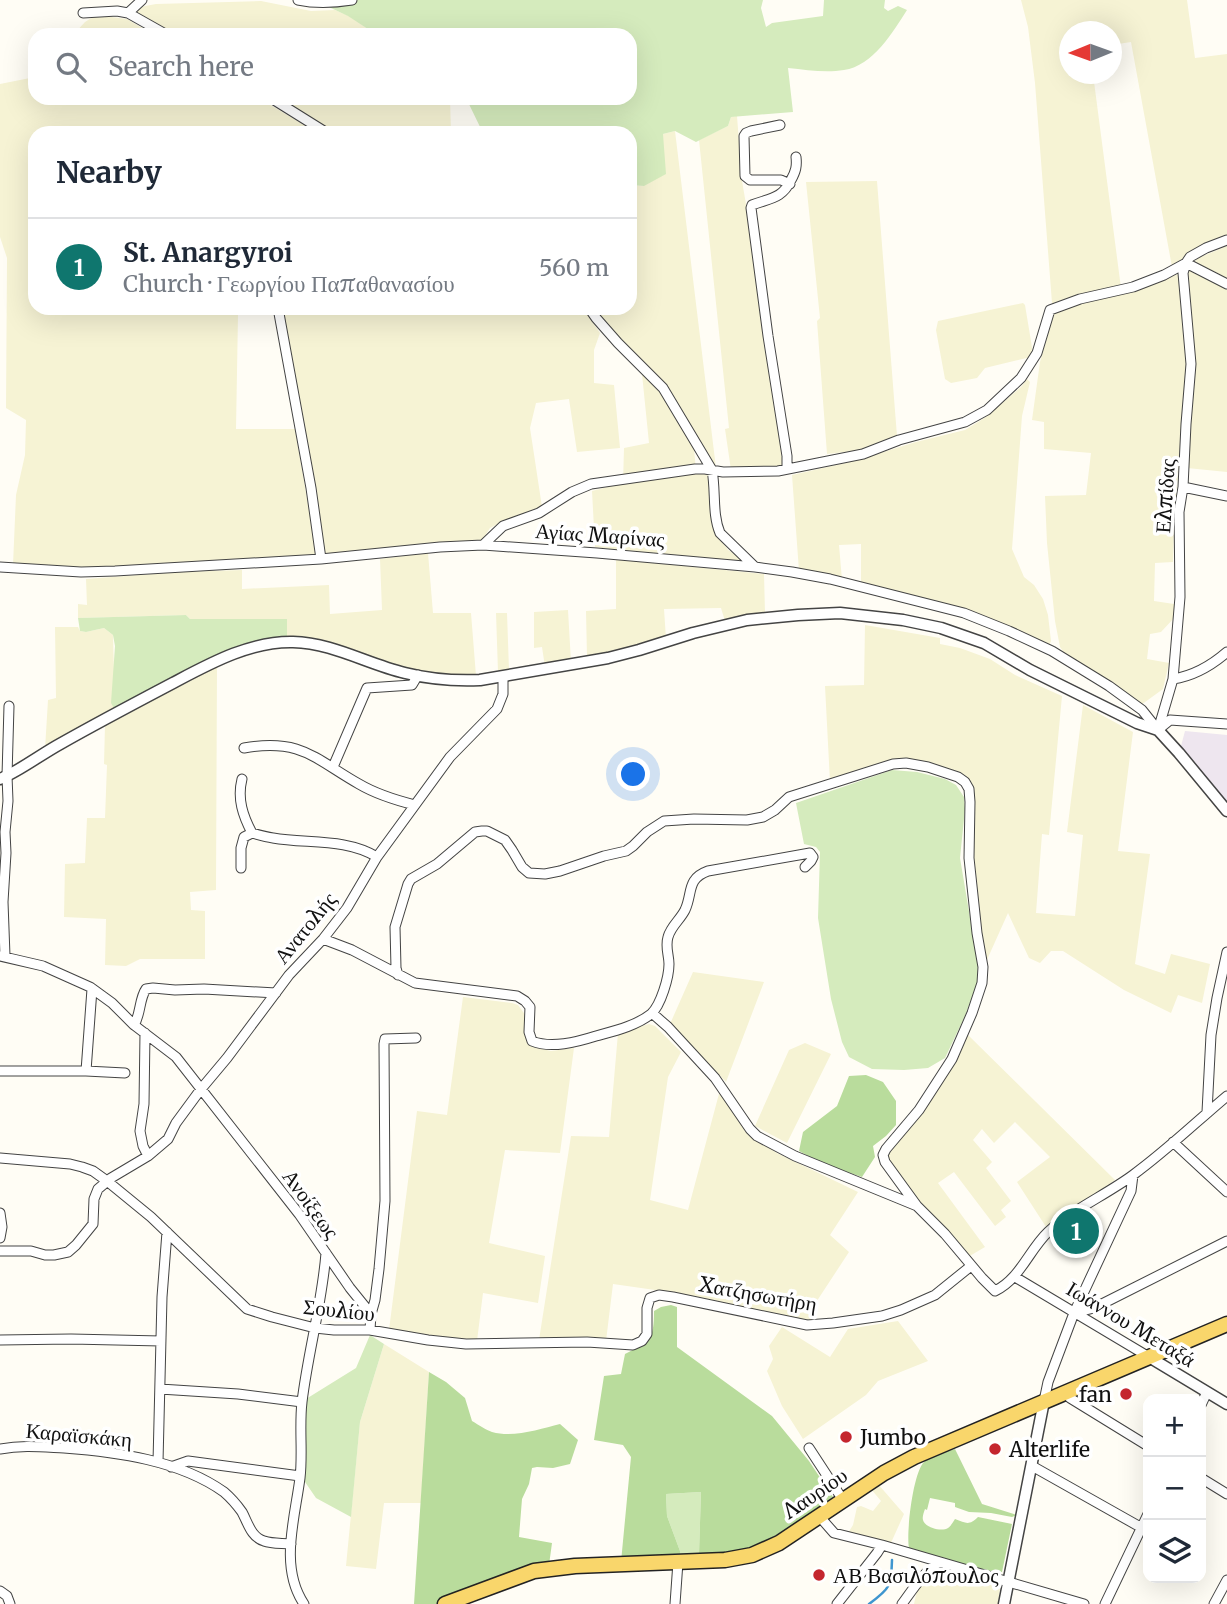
<!DOCTYPE html>
<html lang="en">
<head>
<meta charset="utf-8">
<style>
  body { margin:0; font-family:Merriweather,serif; background:#f6f6f7; color:#1f2937 }
  .controls { position:absolute; right:21px; bottom:21px; display:grid; overflow:hidden; border-radius:14px; box-shadow:0 7px 28px #0002 }
  .controls button { width:63px; height:63px; display:grid; place-items:center; padding:0; border:0; border-bottom:2px solid #e0e1e3; background:#fff; color:#1f2937; font:35px sans-serif }
  .compass { position:absolute; left:1059px; top:21px; width:63px; height:63px; border-radius:50%; background:#fff; box-shadow:0 7px 28px #0002; rotate:269deg }
  .you { position:absolute; left:634px; top:775px; width:24px; height:24px; margin:-18px; border:5px solid #fff; border-radius:50%; background:#1a73e8; box-shadow:0 0 0 10px #1a73e833 }
  .badge { display:grid; place-items:center; width:46px; height:46px; border-radius:50%; background:#0f766e; color:#fff; font-size:23px; font-weight:700 }
  .pin { position:absolute; translate:-50% -50%; border:4px solid #fff; box-shadow:0 2px 7px #0006 }
  .list { margin:0; padding:0; list-style:none }
  h2 { display:flex; justify-content:space-between; align-items:center; height:91px; margin:0; padding:0 28px; font-size:30px }
  h2 small { font-size:23px; font-weight:400; color:#747a83 }
  .list li { display:grid; grid-template-columns:46px 1fr auto; gap:21px; align-items:center; box-sizing:border-box; height:98px; padding:0 28px; border-top:2px solid #e0e1e3 }
  .list b { display:block; font-size:26px; white-space:nowrap }
  .list p { margin:0; font-size:23px; white-space:nowrap; color:#747a83 }
  .list em { font-size:23px; font-style:normal; color:#747a83 }
  .icon { flex:none; width:38px; height:38px; fill:none; stroke:currentColor; stroke-width:2; stroke-linecap:round; stroke-linejoin:round }
  .map { position:relative; flex:none; width:1227px; height:1604px; overflow:hidden }
  .search { position:absolute; background:#fff; box-shadow:0 7px 28px #0002; left:28px; top:28px; width:609px; height:77px; display:flex; align-items:center; gap:18px; box-sizing:border-box; padding:0 24px; border-radius:21px; color:#747a83; font-size:26px }
  .panel { position:absolute; background:#fff; box-shadow:0 7px 28px #0002; left:28px; top:126px; width:609px; height:189px; border-radius:21px }
  .map>svg:first-child { display:block }
</style>
</head>
<body>
<div class="map">
<svg width="1227" height="1604" viewBox="0 0 1227 1604">
  <rect width="100%" height="100%" fill="#fffdf5"/>
  <path fill="#eee6ef" d="M1185,731L1227,735V805L1181,746Z"/>
  <path fill="#f6f3d4" d="M1021,0H1187L1195,58L1227,54V238L1172,267L1131,42L1112,45V32H1070V74H1093L1121,288L1055,304L1052,303L1035,83L1028,27Z
    M261,1L311,11L335,10L349,16L377,35H173L136,13L140,7L156,4Z
    M96,15L127,19L154,35H73L85,22Z
    M35,77V98H259L317,133H35V308H583L600,333L594,350V383L614,385L620,448L577,452L569,399L536,403L530,428L542,507L508,519L490,528L481,542L324,557L283,315H238L236,429H295L317,556L88,569L13,565L16,495L25,455L26,420L6,408L7,258L0,237V84Z
    M277,98H450L451,133H333Z
    M737,116L742,181L756,262L783,466L778,469L731,470L725,429L729,428L699,140L728,126L731,117Z
    M675,131L716,468H713L663,384L605,324L594,308H630V185L644,186L663,134Z
    M877,181L897,436L863,450L827,454L817,321L820,318L806,182Z
    M1227,246V280L1194,262L1198,258Z
    M1188,269H1193L1227,288V472L1187,468Z
    M1178,274L1181,286L1188,365L1174,518L1173,562L1155,563L1154,601L1174,604L1175,617L1161,632L1150,634L1147,659L1169,663L1163,689L1141,705L1067,657L1060,647L1055,621L1047,543L1045,496L1086,495L1091,453L1044,449V422L1032,420L1040,362L1054,313L1081,302L1133,292Z
    M1023,303L1025,305L1033,353L1031,357L985,368L977,378L951,383L945,379L936,330L938,321Z
    M642,374L660,390L694,448L696,471L709,473L715,531L728,550L740,557L741,563L619,552L617,550L595,547L592,491L623,483L624,448L649,443Z
    M1027,379L1030,382L1022,416L1012,549L1024,577L1034,585L1043,599L1048,615L1051,641L1049,646L861,583V544L839,545L842,580L799,571L792,475L854,461L916,442L965,430L986,417L1021,387Z
    M428,553L433,613H471L476,676L453,677L405,670L331,643L311,638H287V619H190L186,615L78,618V604L87,605L86,579L178,572L242,570V589L329,585L330,614L382,610L380,559Z
    M616,559L764,574L765,613L725,621L721,608L664,609L666,639L638,649L587,657L586,611L616,609Z
    M568,610L571,662L545,667L542,647L534,648V612Z
    M496,613H507L509,670L498,672Z
    M865,625L940,638V644L960,648L990,659L1015,675L1062,696L1049,835L1042,834L1036,913L1075,916L1083,835L1067,832L1083,705L1133,732L1118,851L1150,854L1135,964L1165,974L1171,954L1210,964L1202,1003L1178,995L1171,1013L1124,990L1063,951H1051L1040,963L1029,958L1008,913L986,962L980,928L972,856L974,788L967,777L921,762L830,782L825,686L864,685Z
    M55,627H78L80,631L86,632L104,628L113,635L115,710L45,749L48,700L56,698Z
    M217,667L216,890L190,892L191,910L205,911V959H140L126,966L105,965L106,919L64,917L65,864L85,863L87,818H105L107,765L104,764L105,725Z
    M693,972L764,982L726,1082L670,1024Z
    M463,997L512,1003L518,1005L526,1016V1040L534,1047L551,1051L574,1048L560,1153L505,1150L489,1243L545,1256L538,1303L483,1293L477,1341H464L389,1330L417,1111L447,1115Z
    M649,1024L655,1026L681,1052L668,1077L650,1200L688,1210L720,1090L735,1112L745,1131L777,1153L858,1192L830,1235L849,1252L809,1313L818,1320L807,1322L662,1291L613,1284L606,1341L539,1340L571,1136L609,1137L618,1033Z
    M967,1034L1115,1180L1048,1230L1017,1182L1050,1157L1015,1122L994,1143L982,1129L973,1140L992,1162L986,1168L1011,1201L1001,1210L1006,1217L995,1226L954,1172L938,1183L985,1247L968,1257L918,1204L887,1161L886,1154L935,1094L949,1072Z
    M805,1043L831,1054L787,1143L755,1126L789,1050Z
    M898,1321L928,1361L878,1381L866,1395L803,1439L782,1406L767,1371L773,1359L769,1346L782,1327L830,1357L848,1329Z
    M384,1344L429,1372L421,1503H384L376,1569L346,1566L360,1422Z
    M878,1484L904,1514L890,1545L848,1533L853,1525L857,1507L861,1506L873,1511L881,1501L871,1489Z
    M940,1567L997,1583L1000,1589L998,1604H914L917,1590L921,1584L938,1568Z"/>
  <path fill="#d5ebbd" d="M314,0H763L761,8L766,27L772,23L823,16L824,0H885L884,8L888,11L898,6L907,10C893,32 873,66 844,70C826,73 807,70 788,68L793,112L731,117L728,126L696,142L675,131L663,134L666,174L644,186L630,185V133H483L466,98H630V35H377L348,16Z
    M186,615L190,619H287V638L274,640L115,710L111,703L115,646L113,635L104,628L86,632L80,631L78,618Z
    M892,770L917,772L945,779L956,785L964,797L965,809L960,858L978,965L977,984L965,1016L945,1058L928,1068L904,1070L872,1069L849,1057L842,1042L831,999L818,918L820,852L816,847L804,844L796,803Z
    M370,1335L384,1344L360,1422L351,1517L316,1498L303,1479L306,1399L356,1368Z
    M701,1492L699,1554L680,1559V1551L667,1516L666,1494Z"/>
  <path fill="#b9dc9c" d="M866,1075L883,1082L896,1101V1125L886,1136L873,1146L875,1157L862,1177L823,1164L799,1151L803,1132L837,1106L849,1076Z
    M671,1305L677,1307V1347L772,1416L809,1461L833,1497C806,1515 769,1545 738,1551C726,1554 712,1553 699,1554L701,1492L666,1494L667,1516L680,1551V1559L621,1562L631,1457L623,1445L594,1440L604,1376L621,1374L625,1354C650,1341 654,1340 654,1311L661,1307Z
    M429,1372L446,1382L465,1398L472,1421C479,1425 486,1430 492,1432C514,1438 540,1429 560,1424L578,1440L570,1464L553,1468L537,1467L532,1468L529,1484L522,1499L519,1537L552,1543L549,1565L439,1604H414Z
    M955,1449L982,1504L1017,1515L1012,1517L991,1513L969,1512L955,1507V1503L930,1498L927,1510L925,1509C924,1512 922,1517 923,1520C925,1528 942,1532 948,1528C951,1526 953,1522 955,1519C966,1523 969,1526 978,1517L1012,1524L1002,1572C984,1572 922,1559 909,1548C906,1533 913,1473 924,1462C932,1455 945,1452 955,1449Z"/>
  <g fill="none" stroke-linecap="round" stroke-linejoin="round">
    <path stroke="#3f96cf" stroke-width="2.5" d="M869,1604C891,1588 891,1586 892,1560"/>
    <defs>
      <path id="minor" d="M298,0C317,4 333,3 352,0
        M83,13L117,11L128,13L167,35
        M128,13L142,0
        M271,98L327,133
        M780,125L751,131L746,133L744,136L745,176L750,180H781L790,184
        M1186,263L1227,284
        M278,308L311,488L321,559
        M589,308L596,318L618,343L663,388L712,470C716,491 712,514 720,533L755,567
        M787,468V456L768,336L751,208L752,205C770,198 782,199 791,180C796,171 797,166 796,157
        M1183,487L1227,496
        M483,545L503,526L539,513L572,492L591,484L695,469H705L723,472L778,471L863,454L899,440L965,422L987,410L1021,378L1037,353L1050,310L1080,299L1133,287L1164,275L1186,263L1190,257L1206,248L1227,240
        M0,567L81,572L115,571L321,559L440,547L483,545L597,553L755,567L792,572L830,579L964,613L1009,631L1052,651L1109,686L1142,710L1158,730
        M1173,679C1193,676 1212,665 1227,652
        M1159,729L1170,720L1227,724
        M1158,730L1173,679L1180,597L1179,512L1183,487L1186,424L1191,364L1183,273L1186,263
        M244,748C301,738 315,759 359,784C376,794 395,800 415,805
        M333,767L367,688L412,685L418,675
        M242,779C237,799 243,816 252,833C259,835 266,837 273,838C307,844 346,838 377,857
        M241,868V848L244,837L252,833
        M323,939L352,950L415,983L517,996L525,1001L530,1007L529,1032L532,1041C551,1049 577,1042 596,1036C614,1031 636,1026 651,1014C661,1005 669,977 669,964C669,955 665,947 668,937C671,926 680,920 685,910C693,893 686,879 708,871L810,853L813,857L811,861L805,867
        M0,956L43,966L90,987L112,1003L134,1025L176,1057L299,1214L350,1288L371,1314
        M5,956L3,902L6,853L5,832L8,801L7,776L9,706
        M398,975L396,968L395,927L408,884L411,879L437,864L475,832L482,831H487L505,840L512,850L522,867L529,873L545,874L560,871L604,856L626,851L633,846L647,832L664,821L694,819L747,820L763,817L775,810L789,797L893,764L906,763L928,767L958,777L965,782L969,789L970,802L969,858L977,933L983,967L982,983L972,1013L952,1059L919,1110L886,1149L883,1155L885,1162L917,1206
        M92,989L86,1071L125,1073
        M652,1013L668,1027L715,1078L750,1129L757,1136L795,1156L917,1206L945,1234L982,1278L995,1291C1020,1279 1029,1250 1048,1232C1073,1209 1106,1195 1133,1175C1166,1151 1196,1122 1227,1096
        M134,1025C141,1014 139,999 146,989L153,988L175,990L204,989L276,993
        M145,1033L144,1104L140,1131L143,1146L148,1156
        M0,1071H86
        M1207,1112L1211,1035L1217,998L1227,952
        M1173,1142L1227,1192
        M0,1158L70,1164L82,1167L93,1171L107,1181L151,1217L247,1309L272,1317L315,1328L334,1330H370L428,1340L466,1344L587,1342L633,1345L642,1341L647,1334V1308L650,1298L659,1295L673,1297L807,1325L833,1323L882,1316L901,1310L935,1295L971,1266
        M0,1213L2,1227L0,1238
        M0,1251H31L45,1255H54L68,1252L76,1245L93,1224L94,1199L98,1189L111,1178L148,1156L168,1139L176,1123L201,1089L227,1058L289,975L323,939L347,908L377,857L450,757L497,709L503,694V677
        M1015,1277L1149,1357
        M1074,1313L1094,1308L1227,1241
        M370,1330L371,1314L375,1300L379,1269L385,1201L384,1044L385,1039L416,1038
        M0,1340L71,1339L161,1341
        M160,1389L238,1394L302,1402
        M1068,1392L1070,1398L1148,1446
        M1044,1401L1048,1382L1074,1313L1131,1191L1133,1175
        M1201,1405L1207,1392
        M809,1448L843,1500
        M0,1449C22,1445 42,1447 64,1448C117,1452 179,1460 224,1492C231,1498 237,1505 242,1512C248,1523 251,1537 264,1541C272,1544 282,1543 291,1544
        M158,1462L162,1297L167,1232
        M1032,1466L1142,1528
        M171,1467L188,1461L300,1476
        M1201,1478L1227,1494
        M819,1516L834,1533L882,1545L1084,1604
        M0,1591L7,1596L10,1604
        M304,1604C279,1567 295,1518 300,1478C303,1453 299,1427 302,1402C308,1352 322,1304 326,1253
        M675,1604L678,1562
        M837,1604L877,1553L882,1545
        M902,1604C913,1589 923,1573 939,1562
        M1105,1604L1148,1514
        M1214,1604L1227,1580"/>
      <path id="tertiary" d="M0,779C21,770 40,755 60,744C97,723 135,703 173,683C209,664 250,641 293,642C333,643 367,664 405,673C429,679 456,681 480,680L608,658L639,650L693,633L747,620L798,615L840,613L903,620L941,628L984,643L1030,670L1137,723L1158,730L1179,753L1227,811
        M1149,1357L1227,1404
        M1004,1604L1044,1401"/>
      <path id="primary" d="M445,1604L534,1571L575,1566L725,1560L752,1555L779,1543L884,1473L914,1457L1227,1324"/>
    </defs>
    <use href="#minor" stroke="#444" stroke-width="11"/>
    <use href="#tertiary" stroke="#444" stroke-width="13"/>
    <use href="#primary" stroke="#222" stroke-width="17"/>
    <use href="#minor" stroke="#fff" stroke-width="9"/>
    <use href="#tertiary" stroke="#fff" stroke-width="10"/>
    <use href="#primary" stroke="#f9d66b" stroke-width="14"/>
  </g>
  <g fill="#c4262e" stroke="#fff" stroke-width="2.5">
    <circle cx="1126" cy="1394" r="7"/>
    <circle cx="846" cy="1437" r="7"/>
    <circle cx="995" cy="1449" r="7"/>
    <circle cx="819" cy="1575" r="7"/>
  </g>
  <g text-anchor="middle" dominant-baseline="central" stroke-width="7" stroke-linejoin="round" paint-order="stroke">
    <g font-size="21" fill="#111" stroke="#fff">
      <text transform="translate(1165 496) rotate(-86)">Ελπίδας</text>
      <text transform="translate(600 535) rotate(4)">Αγίας Μαρίνας</text>
      <text transform="translate(305 928) rotate(-51)">Ανατολής</text>
      <text transform="translate(311 1204) rotate(54)">Ανοίξεως</text>
      <text transform="translate(758 1294) rotate(10)">Χατζησωτήρη</text>
      <text transform="translate(339 1310) rotate(6)">Σουλίου</text>
      <text transform="translate(1131 1324) rotate(31)">Ιωάννου Μεταξά</text>
      <text transform="translate(79 1435) rotate(5)">Καραϊσκάκη</text>
      <text transform="translate(815 1493) rotate(-34)">Λαυρίου</text>
    </g>
    <g font-size="21" fill="#111" stroke="#fff" text-anchor="start">
      <text x="1112" y="1394" text-anchor="end">fan</text>
      <text x="860" y="1437">Jumbo</text>
      <text x="1009" y="1449">Alterlife</text>
      <text x="833" y="1575">ΑΒ Βασιλόπουλος</text>
    </g>
  </g>
</svg>
<div class="controls">
<button>+</button>
<button>−</button>
<button><svg class="icon" aria-label="layers" viewBox="0 0 24 24"><path d="M12 4l9 5-9 5-9-5zM3 14l9 5 9-5"/></svg></button>
</div>
<svg class="compass" viewBox="-18 -18 36 36"><path d="M0-13l5 13h-10z" fill="#e53935"/><path d="M0 13l5-13h-10z" fill="#747a83"/></svg>
<div class="you"></div>
<div class="pin badge" style="left:1076px;top:1231px">1</div>
<div class="search"><svg class="icon" aria-label="search" viewBox="0 0 24 24"><circle cx="10" cy="10" r="6"/><path d="M15 15l6 6"/></svg>Search here</div>
<section class="panel">
<h2>Nearby<small></small></h2>
<ul class="list">
<li><span class="badge">1</span><div><b>St. Anargyroi</b><p>Church · Γεωργίου Παπαθανασίου</p></div><em>560 m</em></li>
</ul>
</section>
</div>
</body>
</html>
